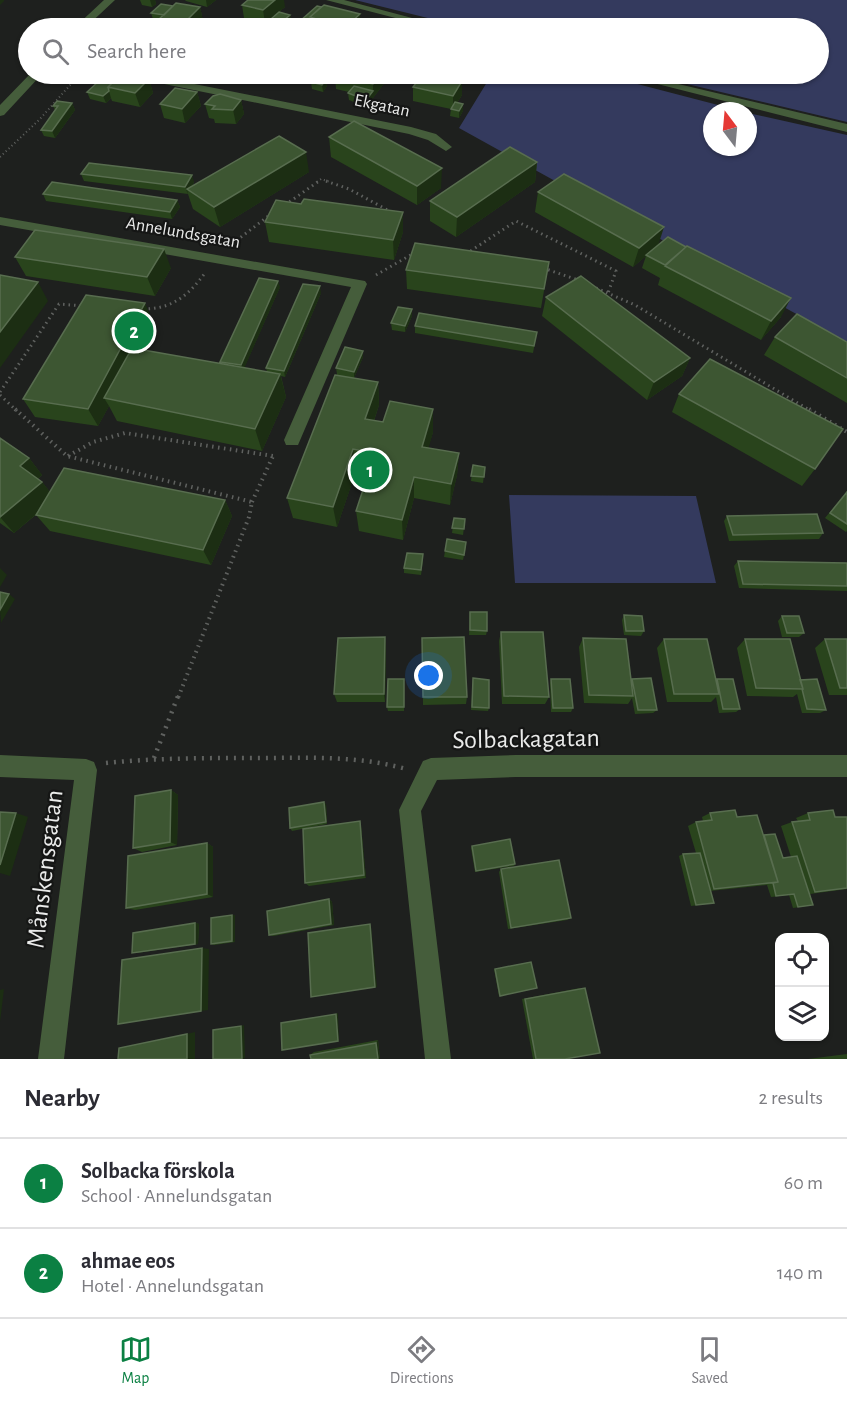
<!DOCTYPE html>
<html lang="en">
<head>
<meta charset="utf-8">
<style>
  body { margin:0; font-family:"Alegreya Sans",sans-serif; background:#f2f2f3; color:#2b2b33 }
  .controls { position:absolute; right:18px; bottom:18px; display:grid; overflow:hidden; border-radius:12px; box-shadow:0 2px 4px #0004 }
  .controls button { width:54px; height:54px; display:grid; place-items:center; padding:0; border:0; border-bottom:2px solid #e1e1e2; background:#fff; color:#2b2b33; font:30px sans-serif }
  .compass { position:absolute; left:703px; top:102px; width:54px; height:54px; border-radius:50%; background:#fff; box-shadow:0 2px 4px #0004; rotate:344deg }
  .you { position:absolute; left:429px; top:676px; width:21px; height:21px; margin:-15px; border:4px solid #fff; border-radius:50%; background:#1a73e8; box-shadow:0 0 0 9px #1a73e833 }
  .badge { display:grid; place-items:center; width:39px; height:39px; border-radius:50%; background:#0b8043; color:#fff; font-size:20px; font-weight:700 }
  .pin { position:absolute; translate:-50% -50%; border:3px solid #fff; box-shadow:0 2px 6px #0006 }
  .list { margin:0; padding:0; list-style:none }
  h2 { display:flex; justify-content:space-between; align-items:center; height:78px; margin:0; padding:0 24px; font-size:26px }
  h2 small { font-size:20px; font-weight:400; color:#7c7c81 }
  .list li { display:grid; grid-template-columns:39px 1fr auto; gap:18px; align-items:center; box-sizing:border-box; height:90px; padding:0 24px; border-top:2px solid #e1e1e2 }
  .list b { display:block; font-size:22px; white-space:nowrap }
  .list p { margin:0; font-size:20px; white-space:nowrap; color:#7c7c81 }
  .list em { font-size:20px; font-style:normal; color:#7c7c81 }
  .icon { flex:none; width:33px; height:33px; fill:none; stroke:currentColor; stroke-width:2; stroke-linecap:round; stroke-linejoin:round }
  .map { position:relative; flex:none; width:847px; height:1059px; overflow:hidden }
  .search { position:absolute; background:#fff; box-shadow:0 2px 4px #0004; left:18px; right:18px; top:18px; height:66px; display:flex; align-items:center; gap:15px; box-sizing:border-box; padding:0 21px; border-radius:33px; color:#7c7c81; font-size:22px }
  .sheet { height:258px; background:#fff }
  nav { display:flex; justify-content:space-around; align-items:center; box-sizing:border-box; height:84px; border-top:2px solid #e1e1e2; background:#fff; font-size:16px; color:#7c7c81 }
  nav a { display:grid; justify-items:center; gap:3px }
  nav .on { color:#0b8043 }
  .map>svg:first-child { display:block }
</style>
</head>
<body>
<div class="map">
<svg width="847" height="1059" viewBox="0 0 847 1059">
  <rect width="100%" height="100%" fill="#1e201e"/>
  <path fill="#343a5e" d="M355,0H847V122L645,74H818V28H468Z
    M492,74H599L741,111H712V147H748V113L847,135V342L459,128Z
    M509,495L696,496L716,583H515Z"/>
  <g fill="none" stroke-linecap="round" stroke-linejoin="round">
    <path stroke="#5f615f" stroke-width="2" stroke-dasharray="1 3" stroke-linecap="butt" d="M0,157L39,120L80,74
      M317,182L321,179L330,182"/>
    <path stroke="#5f615f" stroke-width="3" stroke-dasharray="1.5 4" stroke-linecap="butt" d="M326,181L349,189L393,213
      M285,205L319,181
      M232,244L271,214
      M466,254L516,221L616,271L608,293
      M543,268L578,280
      M376,275L414,253
      M596,288L635,305L811,411
      M143,309C172,309 188,296 205,273
      M0,392L59,304L84,306
      M0,395L17,411"/>
    <path stroke="#5f615f" stroke-width="4" stroke-dasharray="1.5 4.5" stroke-linecap="butt" d="M15,409L67,456L252,502L249,517L178,698
      M809,409L847,432
      M68,456L93,442L125,433L273,456
      M252,502L273,456"/>
    <path stroke="#5f615f" stroke-width="4.5" stroke-dasharray="2 6" stroke-linecap="butt" d="M154,758L178,696
      M106,763C155,758 205,758 254,758C306,758 356,755 406,769"/>
    <path fill="#455d3b" fill-rule="evenodd" d="M104,0H115L85,28H74Z
      M326,0H344L450,28H434Z
      M30,74H42L4,115L0,116V105Z
      M124,74H144L411,127L436,134L452,147L446,151L428,140L409,134L130,77Z
      M618,74H636L847,124V132Z
      M0,217L365,281L367,284L298,445H286L284,440L351,287L0,225Z
      M0,755L86,759L94,762L97,770L64,1059H38L74,780L0,777Z
      M516,755H847V777H516L437,780L421,811L451,1059H425L399,810L423,761L431,758Z"/>
  </g>
  <path fill="#29441c" d="M140,0H155L156,4L152,7L142,5Z
    M185,0H216L207,7L186,1Z
    M242,5L285,7L265,23L244,18Z
    M173,6L200,7L203,21L196,28H158L156,22L158,20L153,19L151,13Z
    M317,6L361,28H305L301,27L300,21Z
    M290,15L291,22L284,28L272,25L271,19Z
    M125,22L127,28H114L113,24Z
    M301,74H316L313,76Z
    M335,76L386,81L366,107L349,100L348,93L349,92L336,89Z
    M149,79L153,93L140,107L112,101L111,98L106,103L90,99L87,92L112,83Z
    M326,80L327,86L323,92L312,89L311,82Z
    M413,87L462,95L457,103L463,104V111L459,118L450,116L451,109L413,101Z
    M197,92L201,106L185,123L164,118L160,104Z
    M241,100L244,114L236,124L215,123L214,119L209,118L205,104Z
    M72,103L75,110L55,138L44,136L41,130L55,110L53,106Z
    M329,137L441,188L417,205L331,157Z
    M537,162L535,182L456,237L430,221V201Z
    M309,172L220,227L193,209L188,194L84,181L81,174L194,182L192,186Z
    M538,192L658,245L781,317L761,340L658,285L660,278L642,268L646,256L633,267L535,212Z
    M43,194L177,200L180,207L172,219L46,201Z
    M265,222L403,232L394,260L269,242Z
    M15,257L171,268L155,296L26,276Z
    M549,262L541,308L407,289L406,270Z
    M280,287L244,368L267,372L266,368L321,293L285,377L281,376L286,397L262,451L117,421L109,406L98,426L35,417L23,399L153,322L139,349L221,364L220,362Z
    M546,297L690,358L682,376L647,400L542,316Z
    M412,316L405,332L392,330L391,323Z
    M415,326L537,332L533,353L415,333Z
    M775,337L847,342V403L764,355Z
    M363,351V357L354,378L378,382L379,405L374,421L433,432L428,448L459,453L457,475L450,505L414,498L403,540L359,531L356,511L368,473L356,471L337,527L293,518L287,498L337,374L336,368Z
    M679,394L815,469L802,486L672,412Z
    M0,438L29,458L42,475L38,479L42,482L50,492L225,500L232,516L211,565L50,531L36,515L38,513L14,533L0,523Z
    M473,465L485,467L483,483L471,481Z
    M847,491V531L846,532L825,518Z
    M727,516L823,533L819,539L729,541L724,521Z
    M454,518L465,519L463,535L452,533Z
    M466,547L463,560L444,557L445,551Z
    M423,559L421,575L404,573V568Z
    M738,561L847,563V591L739,588L734,566Z
    M470,612L487,631L486,635H469Z
    M624,615L644,631L641,636L624,635L622,620Z
    M782,616L804,633L799,637H782L778,621Z
    M501,632L549,697L545,704H502L499,641Z
    M422,638L467,697L466,704L423,705Z
    M583,638L631,680L632,679L657,710L653,713L635,714L632,698L628,704L584,703L579,647Z
    M664,639L716,680L717,679L740,709L736,712L719,713L716,697L711,702H667L657,648Z
    M745,639L800,680L826,710L820,713H802L797,694L793,697L747,696L737,648Z
    M825,639H847V695H829L815,648Z
    M386,646L385,702H337L334,694Z
    M473,678L489,708L488,711L471,710Z
    M404,679V711H388L387,707Z
    M551,679L573,708L571,712H551L550,683Z
    M171,790L178,795L177,845L142,852L133,848Z
    M326,804L327,824L292,831L290,828Z
    M710,813L737,817L764,835L783,858L791,857L781,826L792,822L798,821L796,818L808,813L835,817H847V889L810,894L813,905L793,908L789,895L771,897L767,885L710,891L714,903L691,906L679,856L683,854L696,853L688,826L696,822L703,821L702,817Z
    M361,826L366,878L309,886L305,883Z
    M207,843L213,847V897L135,910L126,908Z
    M472,846L515,864L514,866L475,872L471,848Z
    M501,869L571,918L567,920L508,929L499,872Z
    M329,899L332,902L334,925L273,936L269,935Z
    M235,915V942L214,945L211,944Z
    M195,923L199,924L198,944L137,953H132Z
    M531,962L500,996H499L494,969Z
    M580,988H585L565,1059H533L522,999Z
    M378,1040L380,1059H311L310,1055L314,1052Z
    M847,1054V1059H808Z"/>
  <path fill="#1c2e13" d="M0,0H4V1L0,5Z
    M150,0H155L156,4L152,7Z
    M206,0H216L207,7Z
    M275,0H284L285,7L265,23L263,10Z
    M200,7L203,21L196,28H182L181,26Z
    M360,14L361,28H345Z
    M290,15L291,22L284,28L283,21Z
    M125,22L127,28H122L121,26Z
    M381,74H386V81L366,107V100L373,91V84Z
    M149,79L153,93L140,107L135,93Z
    M326,80L327,86L323,92L322,85Z
    M462,81V95L453,109V96Z
    M109,91L111,98L106,103L103,96Z
    M197,92L201,106L185,123L182,109Z
    M241,100L244,114L236,124L233,110Z
    M72,103L75,110L55,138L52,131Z
    M463,104V111L459,118V111Z
    M306,152L309,172L220,227L214,207Z
    M537,162L535,182L456,237L457,217Z
    M442,168L441,188L417,205V186Z
    M192,175L194,182L189,191L187,189L188,194L185,187Z
    M177,200L180,207L172,219L170,212Z
    M403,212V232L394,260L393,240Z
    M664,227L658,246L633,267L639,248Z
    M164,249L171,268L155,296L147,277Z
    M278,281L280,287L243,371L241,365Z
    M38,282L48,301L0,368V332Z
    M320,286L321,293L285,377L284,371Z
    M791,298L781,317L761,340L771,321Z
    M145,303L153,322L112,399L104,398L109,406L98,426L88,409Z
    M412,309V316L405,332V326Z
    M363,351V357L354,378V372Z
    M690,358L682,376L647,400L654,382Z
    M280,374L286,397L262,451L255,429Z
    M378,382L379,405L367,441L365,419Z
    M433,409V432L423,469L422,447Z
    M353,449L356,471L337,527L333,507Z
    M459,453L457,475L450,505L451,484Z
    M29,458L42,475L33,483L20,466Z
    M414,477V498L403,540L402,520Z
    M42,482L55,498L14,533L0,517Z
    M225,500L232,516L211,565L203,550Z
    M0,568L7,575L0,587Z
    M9,594L15,599L1,623L0,610Z
    M385,637L386,646L385,702L384,694Z
    M171,790L178,795L177,845L170,842Z
    M324,802L326,804L327,824L326,822Z
    M16,813L28,817L10,876L0,873V865Z
    M360,821L361,826L366,878L364,875Z
    M207,843L213,847V897L207,894Z
    M329,899L332,902L334,925L331,924Z
    M232,915H235V942L232,941Z
    M195,923L199,924L198,944H195Z
    M370,924L371,926L377,987H375Z
    M202,948L209,949L208,1010L201,1011Z
    M4,989L0,1022V990Z
    M338,1013L339,1040L338,1041L336,1014Z
    M244,1025L245,1058L242,1059L241,1026Z
    M195,1032V1059H187V1034Z
    M378,1040L380,1059H378L376,1043Z"/>
  <path fill="#3d5632" stroke="#586d4f" stroke-width="1.5" d="M248,0H275L263,10L242,5Z
    M176,3L200,7L181,26L156,22Z
    M161,4L173,6L164,15L151,13Z
    M324,5L360,14L345,28L310,17Z
    M317,6L321,7L310,17L311,23L300,21Z
    M279,12L290,15L283,21L271,19Z
    M117,21L125,22L121,26L113,24Z
    M395,21L424,28H387Z
    M382,22L392,25L387,28H375Z
    M122,74L149,79L135,93L108,87Z
    M337,74H381L373,84L335,76Z
    M423,74L462,81L453,96L413,87Z
    M315,77L326,80L322,85L311,82Z
    M100,80L112,83L108,87L109,91L103,96L87,92Z
    M354,86L373,91L366,100L348,93Z
    M175,88L197,92L182,109L160,104Z
    M220,94L241,100L233,110L212,109L215,106L205,104L213,96Z
    M57,101L72,103L52,131L41,130L58,106H53Z
    M455,102L463,104L459,111L451,109Z
    M354,121L442,168L417,186L329,137Z
    M279,136L306,152L214,207L187,189Z
    M510,147L537,162L457,217L430,201Z
    M89,163L192,175L185,187L81,174Z
    M564,174L664,227L639,248L538,192Z
    M52,182L177,200L170,212L43,194Z
    M304,199L403,212L393,240L265,222L276,200L301,204Z
    M35,230L164,249L147,277L15,257Z
    M668,237L686,247L665,265L646,255Z
    M415,243L549,262L544,289L406,270Z
    M687,246L791,298L771,321L665,266Z
    M0,275L38,282L0,332Z
    M581,276L690,358L654,382L546,297Z
    M259,278L278,281L241,365L220,362Z
    M303,284L320,286L284,371L266,368Z
    M86,295L145,303L88,409L23,399Z
    M398,307L412,309L405,326L391,323Z
    M419,313L537,332L534,346L415,326Z
    M797,314L847,342V378L775,337Z
    M345,347L363,351L354,372L336,368Z
    M132,348L280,374L255,429L104,398Z
    M710,359L843,429L815,469L679,394Z
    M335,375L378,382L365,419L383,422L390,401L433,409L422,447L459,453L451,484L414,477L402,520L356,511L375,453L353,449L333,507L287,498Z
    M0,438L29,458L20,466L42,482L0,517Z
    M473,465L485,467L484,477L471,476Z
    M64,468L225,500L203,550L36,515Z
    M847,492V524L830,513Z
    M817,514L823,533L733,535L727,516Z
    M454,518L465,519L464,529L452,528Z
    M447,539L466,542L464,555L445,551Z
    M407,553L423,554L421,570L404,568Z
    M738,561L847,563V586L743,584Z
    M0,592L9,594L0,610Z
    M470,612H487V631L470,630Z
    M624,615L642,616L644,631H626Z
    M782,616H799L804,633H787Z
    M501,632H543L549,697L504,696Z
    M385,637L384,694H334L338,638Z
    M464,637L467,697H423L422,638Z
    M583,638L626,639L633,696L589,695Z
    M664,639H707L719,694H674Z
    M745,639H790L803,689L756,688Z
    M825,639H847V688H840Z
    M473,678L489,680V708L472,707Z
    M651,678L657,710H638L632,679Z
    M388,679H404V707H387Z
    M551,679H570L573,708H553Z
    M717,679H733L740,709H723Z
    M817,679L826,710L807,709L802,689H803L800,680Z
    M171,790L170,842L133,848L135,796Z
    M324,802L326,822L290,828L289,808Z
    M735,810L737,817L757,815L778,882L714,889L696,822L712,820L710,813Z
    M833,810L835,817H847V888L815,892L792,822L810,820L808,813Z
    M0,812L16,813L0,865Z
    M360,821L364,875L305,883L303,829Z
    M775,834L783,858L797,856L813,905L798,907L794,894L776,896L773,883L778,882L764,835Z
    M510,839L515,864L476,871L472,846Z
    M207,843V894L126,908L128,856Z
    M700,853L714,903L696,905L683,854Z
    M559,860L571,918L511,928L501,869Z
    M329,899L331,924L269,935L267,911Z
    M232,915V941L211,944V918Z
    M195,923V944L132,953L133,933Z
    M370,924L375,987L311,997L308,933Z
    M202,948L201,1011L118,1024L122,960Z
    M531,962L537,988L500,996L495,969Z
    M585,988L600,1053L565,1059H536L525,999Z
    M336,1014L338,1041L282,1050L281,1023Z
    M241,1026L242,1059H213V1030Z
    M187,1034V1059H118L119,1048Z
    M376,1043L378,1059H311L310,1055Z"/>
  <g text-anchor="middle" dominant-baseline="central" stroke-width="4.5" stroke-linejoin="round" paint-order="stroke">
    <g font-size="18" fill="#eaebea" stroke="#151615">
      <text transform="translate(382 106) rotate(12)">Ekgatan</text>
      <text transform="translate(183 233) rotate(10)">Annelundsgatan</text>
    </g>
    <g font-size="26" fill="#eaebea" stroke="#151615">
      <text transform="translate(526 739) rotate(-1)">Solbackagatan</text>
      <text transform="translate(45 869) rotate(-83)">Månskensgatan</text>
    </g>
  </g>
</svg>
<div class="controls">
<button><svg class="icon" aria-label="locate" viewBox="0 0 24 24"><circle cx="12" cy="12" r="6"/><path d="M12 2v4M12 18v4M2 12h4M18 12h4"/></svg></button>
<button><svg class="icon" aria-label="layers" viewBox="0 0 24 24"><path d="M12 4l9 5-9 5-9-5zM3 14l9 5 9-5"/></svg></button>
</div>
<svg class="compass" viewBox="-18 -18 36 36"><path d="M0-13l5 13h-10z" fill="#e53935"/><path d="M0 13l5-13h-10z" fill="#7c7c81"/></svg>
<div class="you"></div>
<div class="pin badge" style="left:370px;top:470px">1</div>
<div class="pin badge" style="left:134px;top:331px">2</div>
<div class="search"><svg class="icon" aria-label="search" viewBox="0 0 24 24"><circle cx="10" cy="10" r="6"/><path d="M15 15l6 6"/></svg>Search here</div>
</div>
<section class="sheet">
<h2>Nearby<small>2 results</small></h2>
<ul class="list">
<li><span class="badge">1</span><div><b>Solbacka förskola</b><p>School · Annelundsgatan</p></div><em>60 m</em></li>
<li><span class="badge">2</span><div><b>ahmae eos</b><p>Hotel · Annelundsgatan</p></div><em>140 m</em></li>
</ul>
</section>
<nav>
<a class="on"><svg class="icon" aria-label="map" viewBox="0 0 24 24"><path d="M3 6l6-2 6 2 6-2v14l-6 2-6-2-6 2zM9 4v14M15 6v14"/></svg>Map</a>
<a><svg class="icon" aria-label="directions" viewBox="0 0 24 24"><path d="M12 3l9 9-9 9-9-9zM9 14v-3h6M13 9l2 2-2 2"/></svg>Directions</a>
<a><svg class="icon" aria-label="saved" viewBox="0 0 24 24"><path d="M7 4h10v16l-5-4-5 4z"/></svg>Saved</a>
</nav>
</body>
</html>
